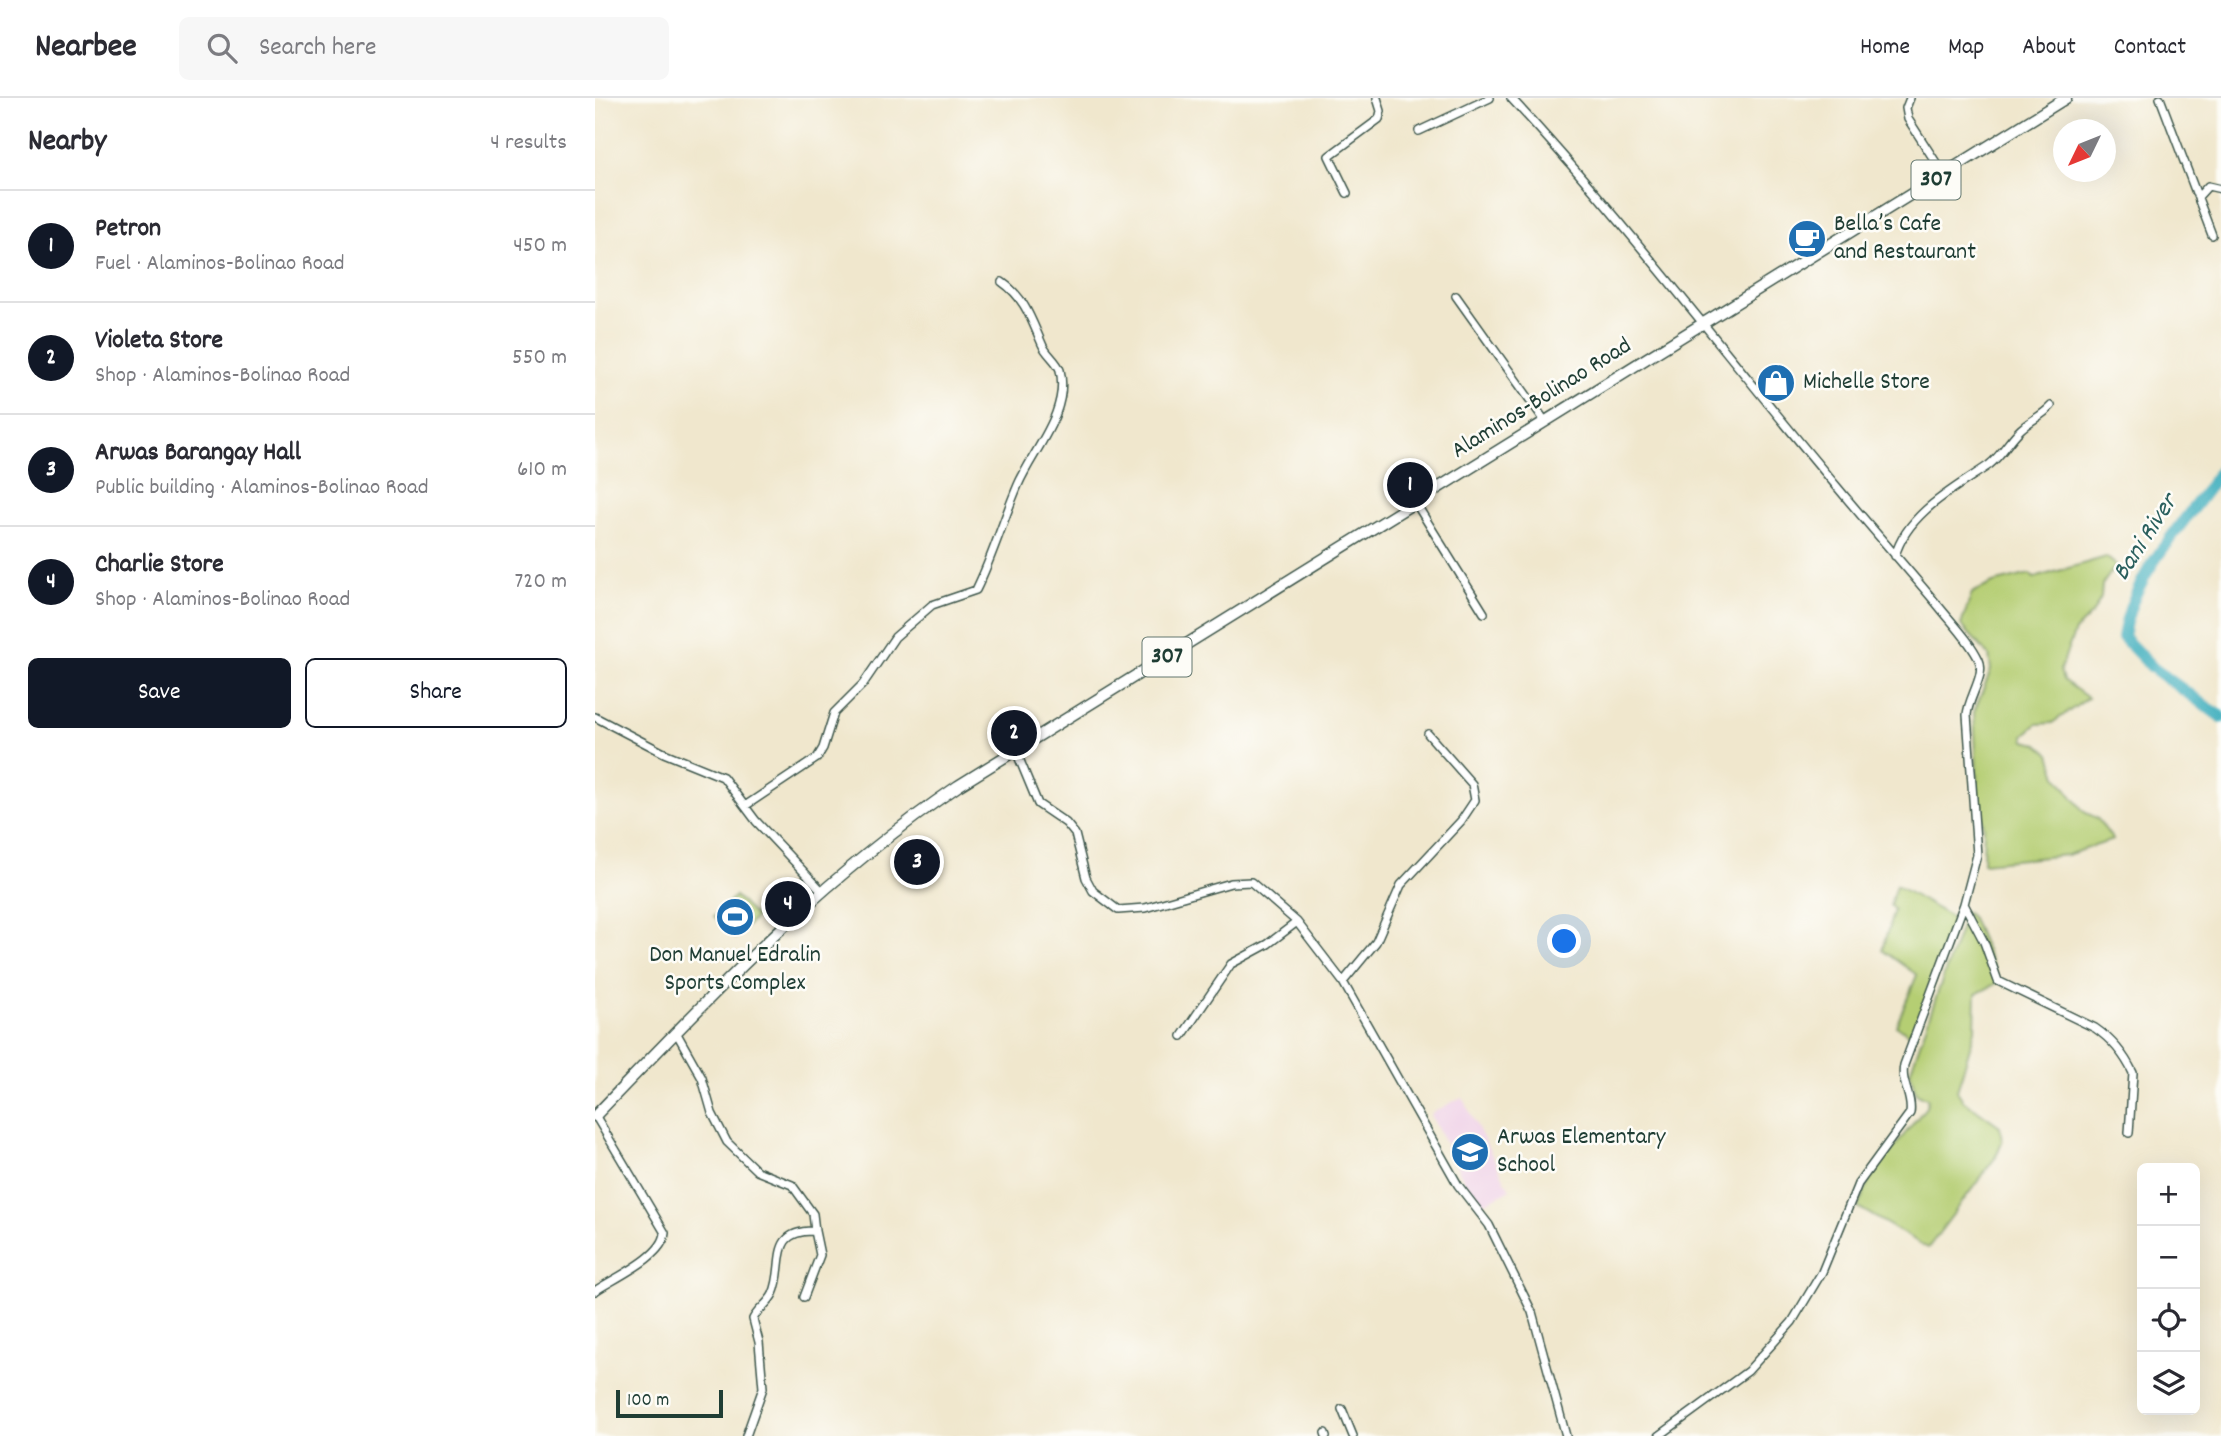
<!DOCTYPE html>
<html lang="en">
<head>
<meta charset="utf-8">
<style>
  body { margin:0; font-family:Dekko,sans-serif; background:#f7f7f7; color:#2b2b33 }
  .controls { position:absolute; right:21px; bottom:21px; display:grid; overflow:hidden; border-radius:10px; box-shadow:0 7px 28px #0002 }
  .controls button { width:63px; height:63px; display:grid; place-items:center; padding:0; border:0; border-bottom:2px solid #e1e1e2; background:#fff; color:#2b2b33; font:35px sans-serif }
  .compass { position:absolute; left:1458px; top:21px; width:63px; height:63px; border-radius:50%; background:#fff; box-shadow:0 7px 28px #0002; rotate:227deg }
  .scale { position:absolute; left:21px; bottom:18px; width:107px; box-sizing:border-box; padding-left:7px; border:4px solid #1f3d34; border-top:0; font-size:19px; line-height:24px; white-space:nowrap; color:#1f3d34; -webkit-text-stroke:5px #fdfcf7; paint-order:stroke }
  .you { position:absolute; left:970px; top:844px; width:24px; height:24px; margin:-18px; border:5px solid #fff; border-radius:50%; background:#1a73e8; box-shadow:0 0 0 10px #1a73e833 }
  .badge { display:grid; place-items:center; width:46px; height:46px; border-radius:50%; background:#111827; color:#fff; font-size:23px; font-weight:700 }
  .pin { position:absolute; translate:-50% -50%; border:4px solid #fff; box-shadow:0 2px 7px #0006 }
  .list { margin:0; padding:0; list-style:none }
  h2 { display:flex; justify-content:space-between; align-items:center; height:91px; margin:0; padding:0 28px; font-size:30px }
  h2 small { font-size:23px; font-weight:400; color:#7c7c81 }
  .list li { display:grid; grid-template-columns:46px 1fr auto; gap:21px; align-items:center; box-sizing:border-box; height:112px; padding:0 28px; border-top:2px solid #e1e1e2 }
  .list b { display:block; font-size:26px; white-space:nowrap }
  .list p { margin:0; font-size:23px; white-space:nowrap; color:#7c7c81 }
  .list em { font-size:23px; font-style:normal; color:#7c7c81 }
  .actions { display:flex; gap:14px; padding:21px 28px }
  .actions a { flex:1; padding:16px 0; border:2px solid #111827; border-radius:10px; text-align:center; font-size:24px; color:#111827 }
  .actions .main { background:#111827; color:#fff }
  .icon { flex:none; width:38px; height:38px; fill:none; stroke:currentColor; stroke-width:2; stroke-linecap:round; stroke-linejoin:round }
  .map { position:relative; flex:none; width:1626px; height:1338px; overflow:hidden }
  header { display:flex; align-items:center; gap:42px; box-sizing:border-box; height:98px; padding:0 35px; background:#fff; border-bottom:2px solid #e1e1e2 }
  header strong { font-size:33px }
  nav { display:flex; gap:38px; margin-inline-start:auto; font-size:24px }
  .search { width:490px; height:63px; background:#f7f7f7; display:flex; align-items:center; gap:18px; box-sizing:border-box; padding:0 24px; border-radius:10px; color:#7c7c81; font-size:26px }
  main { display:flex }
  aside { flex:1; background:#fff }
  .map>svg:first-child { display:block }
</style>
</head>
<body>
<header>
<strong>Nearbee</strong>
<div class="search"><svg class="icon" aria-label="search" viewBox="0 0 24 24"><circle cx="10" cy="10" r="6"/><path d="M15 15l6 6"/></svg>Search here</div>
<nav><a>Home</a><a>Map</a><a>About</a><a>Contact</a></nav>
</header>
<main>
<aside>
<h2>Nearby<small>4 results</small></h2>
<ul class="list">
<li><span class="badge">1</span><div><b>Petron</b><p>Fuel · Alaminos-Bolinao Road</p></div><em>450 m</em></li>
<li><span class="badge">2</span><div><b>Violeta Store</b><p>Shop · Alaminos-Bolinao Road</p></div><em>550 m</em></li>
<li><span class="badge">3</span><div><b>Arwas Barangay Hall</b><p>Public building · Alaminos-Bolinao Road</p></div><em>610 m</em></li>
<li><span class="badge">4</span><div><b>Charlie Store</b><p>Shop · Alaminos-Bolinao Road</p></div><em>720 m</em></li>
</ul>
<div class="actions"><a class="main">Save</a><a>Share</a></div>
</aside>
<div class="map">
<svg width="1626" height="1338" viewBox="0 0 1626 1338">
  <rect width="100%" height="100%" fill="#fdfcf7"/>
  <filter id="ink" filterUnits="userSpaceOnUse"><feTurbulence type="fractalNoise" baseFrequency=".0143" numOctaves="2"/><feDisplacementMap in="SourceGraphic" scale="14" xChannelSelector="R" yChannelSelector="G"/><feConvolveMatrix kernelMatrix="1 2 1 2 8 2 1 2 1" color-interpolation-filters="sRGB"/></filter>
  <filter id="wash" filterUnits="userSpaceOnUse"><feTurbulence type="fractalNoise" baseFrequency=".00686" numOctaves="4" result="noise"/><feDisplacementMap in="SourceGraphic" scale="28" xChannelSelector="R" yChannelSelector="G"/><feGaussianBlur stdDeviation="1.57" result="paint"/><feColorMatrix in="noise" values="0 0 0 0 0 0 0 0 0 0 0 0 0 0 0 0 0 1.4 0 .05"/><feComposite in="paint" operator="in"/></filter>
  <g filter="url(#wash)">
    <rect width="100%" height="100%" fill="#f0e7cd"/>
    <path fill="#efd0e7" d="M867,999L915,1092L882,1108L835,1016Z"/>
    <path fill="#b5ce73" stroke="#6a8654" stroke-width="2" d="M1511,459L1521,467L1507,487L1506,500L1497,516L1480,533L1465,572L1468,582L1493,600L1457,625L1442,626L1429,637L1430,643L1443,646L1455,656L1462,678L1489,714L1502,720L1518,742L1472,757L1388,765L1389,730L1383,700L1379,614L1396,572L1394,557L1366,527L1377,495L1398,485L1435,476L1439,480Z
      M1301,787L1361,822L1319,939L1301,928L1322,877L1287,852L1299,812L1295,807Z
      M140,798L161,819L140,840L119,818Z
      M1371,814L1377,820L1404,884L1381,896L1380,932L1362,993L1368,1002L1405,1028L1407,1044L1400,1060L1333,1150L1263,1109L1275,1080L1331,1009L1333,1001L1321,995L1315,974Z"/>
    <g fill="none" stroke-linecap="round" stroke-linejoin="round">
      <path stroke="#41afbe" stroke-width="12" d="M1626,371C1591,427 1538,471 1528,539L1558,570L1626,619"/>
    </g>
  </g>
  <g filter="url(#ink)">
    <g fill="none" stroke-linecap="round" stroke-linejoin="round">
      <defs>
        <path id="street" d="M916,0C1031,124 1134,261 1243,390C1277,431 1312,470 1346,511C1359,527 1375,543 1384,562C1391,577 1373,600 1372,617L1382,757L1369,806L1309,967C1305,985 1318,998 1315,1015L1263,1086L1227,1174L1197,1224L1153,1273L1064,1338
          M1315,0L1311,10L1313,21L1349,77
          M1565,0L1617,137
          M824,33L895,0
          M752,95L734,58L784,21L786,13L782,0
          M1603,99L1613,88L1626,91
          M861,198L950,323
          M820,404L889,515
          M1300,458C1312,415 1359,391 1394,367C1407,357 1414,342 1426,331C1436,322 1447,318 1456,308
          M0,619L69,655L128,679L161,723L226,792
          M421,653L443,706L471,725L480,736L491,780L498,793L523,812L550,810L636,785L656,784L702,824L748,884L863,1087L894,1127L937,1214L971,1338
          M150,708L222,660L228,650L239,615L268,586L300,539L337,507L381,492C398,458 408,422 423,387C438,352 475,314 465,272C462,263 451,256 447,246C436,221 430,200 407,184
          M1369,806L1389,844L1403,883L1500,930C1516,941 1530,958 1538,975L1534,1035
          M748,884L781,844L806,787L866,723L880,702L877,686L833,636
          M81,934L107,980L117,1015L132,1044L162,1073L197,1087L218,1116L220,1133
          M587,938L636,866L673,846L702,824
          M0,1193C19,1180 68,1159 70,1135L0,1017
          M747,1311L758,1338
          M730,1335L731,1338
          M151,1338L168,1290L164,1244L158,1221C163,1211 173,1206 178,1196C191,1168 172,1132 220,1133L225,1157L209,1199"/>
        <path id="primary" d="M0,1018C118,896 222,784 363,688L1471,0"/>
      </defs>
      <use href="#street" stroke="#3e564b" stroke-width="10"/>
      <use href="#primary" stroke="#3e564b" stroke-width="13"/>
      <use href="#street" stroke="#fff" stroke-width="7"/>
      <use href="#primary" stroke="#fff" stroke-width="10"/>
    </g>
  </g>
  <defs>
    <symbol id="cafe-disc" viewBox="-11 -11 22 22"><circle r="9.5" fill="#1f6fb2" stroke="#fdfcf7"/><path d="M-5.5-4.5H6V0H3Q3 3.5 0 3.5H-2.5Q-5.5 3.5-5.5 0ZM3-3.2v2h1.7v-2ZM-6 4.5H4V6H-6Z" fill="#fff"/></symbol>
    <symbol id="shop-disc" viewBox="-11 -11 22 22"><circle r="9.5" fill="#1f6fb2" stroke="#fdfcf7"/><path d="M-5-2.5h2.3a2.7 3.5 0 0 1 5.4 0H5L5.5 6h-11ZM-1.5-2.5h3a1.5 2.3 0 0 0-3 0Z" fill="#fff"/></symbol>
    <symbol id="stadium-disc" viewBox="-11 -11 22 22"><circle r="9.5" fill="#1f6fb2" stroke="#fdfcf7"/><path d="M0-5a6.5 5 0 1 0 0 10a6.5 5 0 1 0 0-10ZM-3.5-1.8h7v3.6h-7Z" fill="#fff"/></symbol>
    <symbol id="school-disc" viewBox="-11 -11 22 22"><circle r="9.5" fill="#1f6fb2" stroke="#fdfcf7"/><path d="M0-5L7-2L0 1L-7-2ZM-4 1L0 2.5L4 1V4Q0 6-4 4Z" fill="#fff"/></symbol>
  </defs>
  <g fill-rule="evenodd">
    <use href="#cafe-disc" x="1190" y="119" width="44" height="44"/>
    <use href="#shop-disc" x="1159" y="263" width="44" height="44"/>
    <use href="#stadium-disc" x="118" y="797" width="44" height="44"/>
    <use href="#school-disc" x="853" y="1032" width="44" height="44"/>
  </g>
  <g text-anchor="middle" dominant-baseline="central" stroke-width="5" stroke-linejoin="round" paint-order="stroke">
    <g fill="#fdfcf7" stroke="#62766e" stroke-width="2">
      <rect x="1316.5" y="62.5" width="49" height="39" rx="5"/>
      <rect x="547.5" y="539.5" width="49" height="39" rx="5"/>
    </g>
    <g font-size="23" font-weight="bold" fill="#1f3d34">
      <text x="1341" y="82">307</text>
      <text x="572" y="559">307</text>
    </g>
    <g font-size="24" fill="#1f3d34" stroke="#fdfcf7" text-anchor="start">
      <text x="1239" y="127">Bella’s Cafe<tspan x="1239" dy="28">and Restaurant</tspan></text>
      <text x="1208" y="285">Michelle Store</text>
      <text x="140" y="858" text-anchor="middle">Don Manuel Edralin<tspan x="140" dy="28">Sports Complex</tspan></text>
      <text x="902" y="1040">Arwas Elementary<tspan x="902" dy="28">School</tspan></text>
    </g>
    <g font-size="24" fill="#1f3d34" stroke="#fdfcf7">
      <text transform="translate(947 301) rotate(-32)">Alaminos-Bolinao Road</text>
    </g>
    <g font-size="26" font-style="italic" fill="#295f5d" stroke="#fdfcf7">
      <text transform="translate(1551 440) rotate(-57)">Bani River</text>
    </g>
  </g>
</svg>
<div class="controls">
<button>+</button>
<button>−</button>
<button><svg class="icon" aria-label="locate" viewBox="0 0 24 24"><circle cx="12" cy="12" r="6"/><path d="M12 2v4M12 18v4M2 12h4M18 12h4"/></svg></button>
<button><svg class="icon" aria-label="layers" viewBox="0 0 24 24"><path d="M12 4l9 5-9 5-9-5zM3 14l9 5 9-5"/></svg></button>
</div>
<svg class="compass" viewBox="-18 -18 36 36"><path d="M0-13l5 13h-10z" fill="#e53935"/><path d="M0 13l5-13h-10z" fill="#7c7c81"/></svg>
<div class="scale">100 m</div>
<div class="you"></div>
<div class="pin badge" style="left:815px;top:387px">1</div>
<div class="pin badge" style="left:419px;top:635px">2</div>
<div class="pin badge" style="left:322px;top:764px">3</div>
<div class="pin badge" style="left:193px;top:806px">4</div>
</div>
</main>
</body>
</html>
